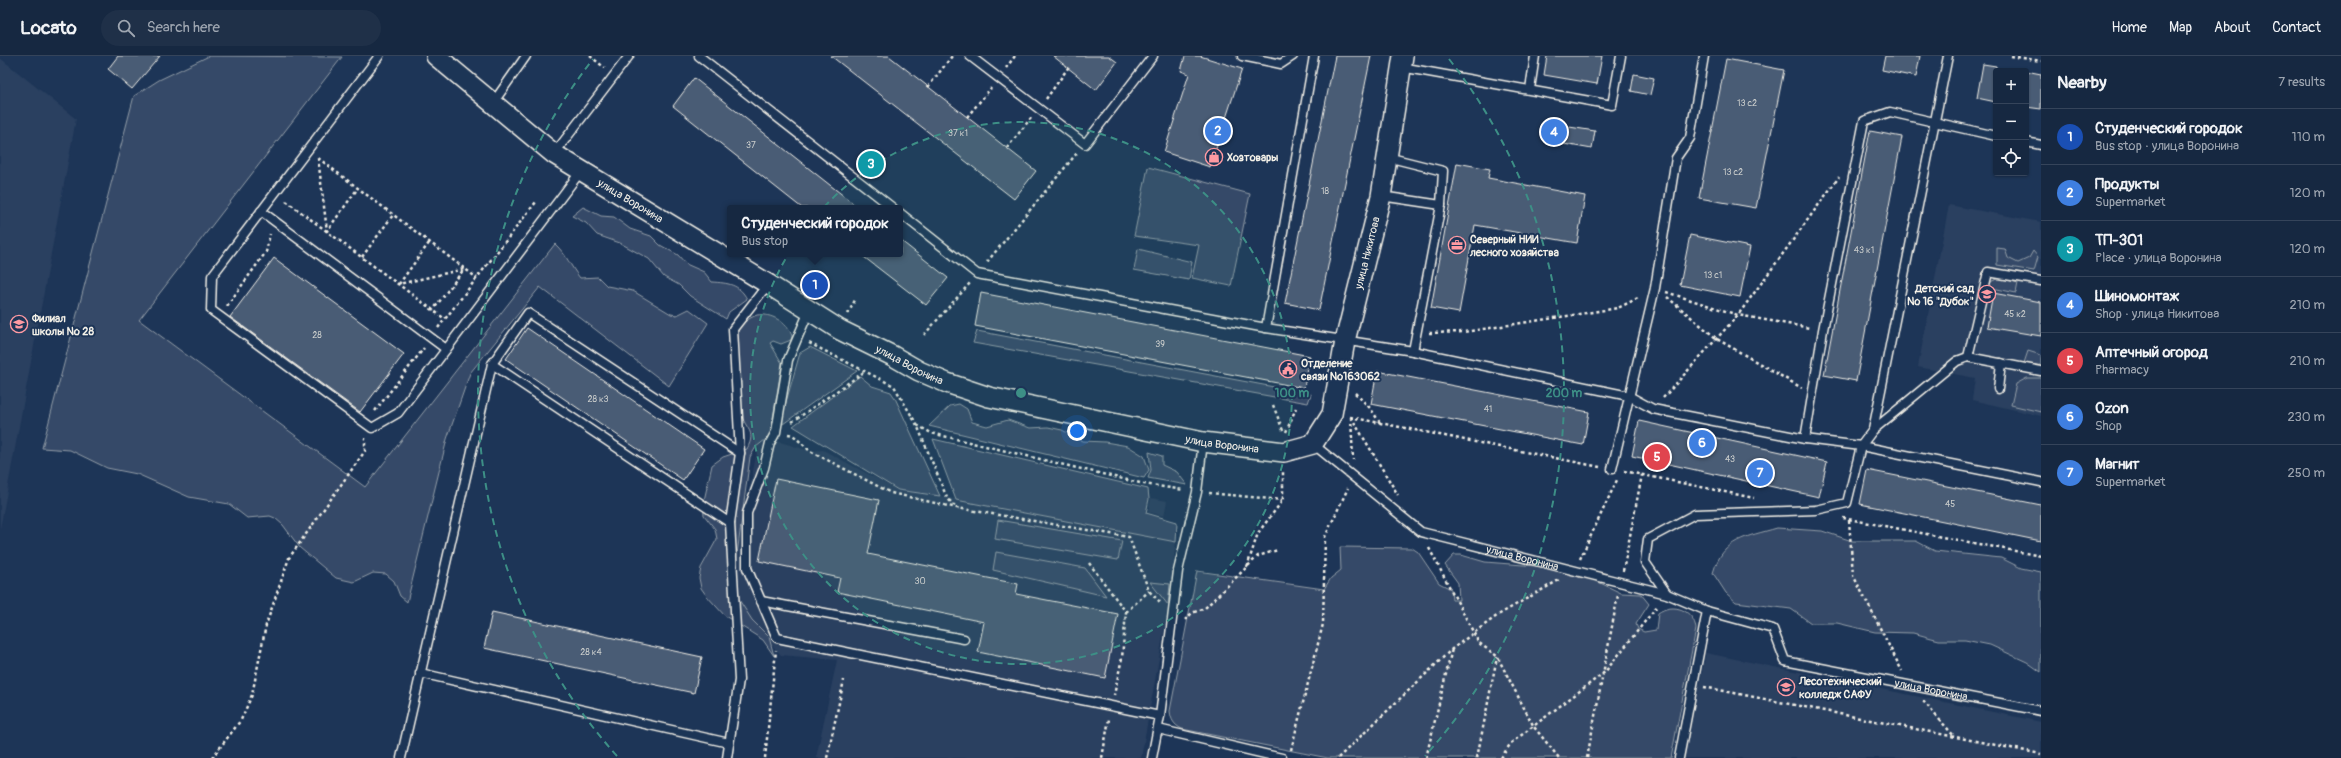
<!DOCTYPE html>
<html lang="en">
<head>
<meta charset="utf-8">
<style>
  body { margin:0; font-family:Pangolin,sans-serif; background:#1f3048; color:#f1f3f6 }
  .controls { position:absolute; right:12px; top:12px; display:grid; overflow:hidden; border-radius:4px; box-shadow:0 1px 3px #0004 }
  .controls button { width:36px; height:36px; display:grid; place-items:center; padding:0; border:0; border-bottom:1px solid #35445a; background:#162841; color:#f1f3f6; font:20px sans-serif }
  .you { position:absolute; left:1077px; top:375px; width:14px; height:14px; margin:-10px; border:3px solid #fff; border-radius:50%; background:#1a73e8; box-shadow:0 0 0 6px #1a73e833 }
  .badge { display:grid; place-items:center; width:26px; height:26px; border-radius:50%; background:#db2777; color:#fff; font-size:13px; font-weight:700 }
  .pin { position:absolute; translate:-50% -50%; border:2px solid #fff; box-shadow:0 1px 4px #0006 }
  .popup { position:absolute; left:727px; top:149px; width:176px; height:52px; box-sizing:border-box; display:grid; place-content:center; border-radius:4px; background:#162841; filter:drop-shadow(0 1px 3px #0005); font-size:13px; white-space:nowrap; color:#9ea6b1 }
  .popup b { font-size:15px; color:#f1f3f6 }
  .popup::after { content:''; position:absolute; left:50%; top:100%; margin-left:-8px; border:8px solid transparent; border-top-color:#162841 }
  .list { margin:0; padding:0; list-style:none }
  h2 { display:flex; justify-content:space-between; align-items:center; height:52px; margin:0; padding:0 16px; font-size:17px }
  h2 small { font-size:13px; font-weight:400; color:#9ea6b1 }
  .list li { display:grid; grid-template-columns:26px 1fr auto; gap:12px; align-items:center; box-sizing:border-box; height:56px; padding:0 16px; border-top:1px solid #35445a }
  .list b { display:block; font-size:15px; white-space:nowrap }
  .list p { margin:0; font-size:13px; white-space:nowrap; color:#9ea6b1 }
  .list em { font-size:13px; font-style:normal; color:#9ea6b1 }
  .icon { flex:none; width:22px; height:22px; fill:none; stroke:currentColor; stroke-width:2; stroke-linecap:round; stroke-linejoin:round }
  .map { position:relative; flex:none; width:2041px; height:702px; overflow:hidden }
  header { display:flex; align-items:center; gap:24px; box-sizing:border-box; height:56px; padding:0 20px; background:#162841; border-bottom:1px solid #35445a }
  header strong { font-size:19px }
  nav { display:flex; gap:22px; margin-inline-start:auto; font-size:14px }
  .search { width:280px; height:36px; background:#1f3048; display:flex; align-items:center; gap:10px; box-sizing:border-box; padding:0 14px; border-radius:22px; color:#9ea6b1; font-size:15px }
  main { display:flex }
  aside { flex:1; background:#162841 }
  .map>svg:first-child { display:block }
</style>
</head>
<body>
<header>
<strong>Locato</strong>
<div class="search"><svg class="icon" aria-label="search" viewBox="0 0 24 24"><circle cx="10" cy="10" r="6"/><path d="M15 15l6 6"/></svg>Search here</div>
<nav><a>Home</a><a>Map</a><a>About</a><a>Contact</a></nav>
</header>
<main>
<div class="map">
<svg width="2041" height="702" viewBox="0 0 2041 702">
  <rect width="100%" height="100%" fill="#1d3557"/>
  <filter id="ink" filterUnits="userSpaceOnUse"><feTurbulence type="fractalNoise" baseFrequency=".025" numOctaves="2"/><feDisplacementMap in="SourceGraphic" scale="8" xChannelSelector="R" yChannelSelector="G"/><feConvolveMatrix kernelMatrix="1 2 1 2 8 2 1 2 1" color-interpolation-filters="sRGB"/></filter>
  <g filter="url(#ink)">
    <path fill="#2a4060" d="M0,2L76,63L0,473Z
      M1949,149L2041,166V360L1972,344L1975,322L1918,311Z
      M760,380L810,395L823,394L898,434L940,440L1176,486L1167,558L1141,702H816L837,604L781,599L728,541Z
      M1151,442L1167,445L1164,460L1148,456Z
      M1706,597L2041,666V702H1684Z"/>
    <path fill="#354a67" stroke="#949ea8" d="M209,0L342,1L139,264L365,431L555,188C567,199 570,210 580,222L598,221L607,230L633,235L671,258L677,259L689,253L708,267L669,330L540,231L470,317L447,383L407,546L400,540L394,525L386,518L373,517L354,526L336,522L300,492L283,469L275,462L270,460L247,462L229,448L189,441L137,418L107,412L70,394L42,392L134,40L159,24Z
      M1148,111L1250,138L1231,230L1192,222L1199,189L1134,180Z
      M583,151L601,160L614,161L630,173L651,180L660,189L678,199L686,208L704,216L712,226C728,227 739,228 747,243L729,256L726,263L690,240L679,229L664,221L649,203L620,187L597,179L586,167L572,160Z
      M1997,192L2005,193L2008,202L2018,207L2029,202L2033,195L2038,201L2034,215L1997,209Z
      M1138,193L1192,206L1189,224L1134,214Z
      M2001,222L2018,227L2016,237L1988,231L1992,225Z
      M757,259C771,257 787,266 792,280L791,284L781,288L773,285L770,287L782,307L770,380L756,391L750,401L734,521L736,539L752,564L769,581L774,600L763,584L725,560L706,539L701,532L699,522L701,512L717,483L715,473L704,459L703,449L712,409L723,401L747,393C757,374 745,374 741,357C740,348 735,284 737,277C740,268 749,262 757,259Z
      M977,275L1311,338L1308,347L973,287Z
      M810,291L857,315L783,368L782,360L800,297Z
      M2028,295L2041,299V310L2024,307Z
      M860,320L872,330L891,336L895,342L940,440L898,434L793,370Z
      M2027,322H2041V356L2011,349L2016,328Z
      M959,348L967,353L972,366L987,370L1008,364L1030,372L1048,371L1062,374L1083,385L1105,386L1128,390L1144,400L1149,414L1144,422L929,370L950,350Z
      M933,383L1148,433L1149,443L1146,457L1177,466L1176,486L956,444Z
      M1149,396L1162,400V409L1177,416L1187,429L1148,422L1151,414Z
      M998,464L1122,485L1118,504L995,483Z
      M1777,472L1822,475L1852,485H1916L1935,495L2001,502L2021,512L2041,516V616L2027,606L1990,589L1965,584H1939L1913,577L1875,576L1837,567H1811L1791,553L1736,546L1726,537L1713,517C1723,482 1747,481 1777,472Z
      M1340,491L1412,492L1418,496L1439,527L1451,533L1452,544H1459L1458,527L1445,509L1454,499H1461L1485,506L1561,512L1579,521L1592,523L1621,537L1641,538L1649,548L1636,568L1638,573L1644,576L1656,574L1658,557C1673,546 1694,554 1696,573L1671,702H1328L1182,673C1174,669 1171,664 1170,655L1197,515L1324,533L1331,522L1341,514Z
      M996,496L1085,512L1106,540L993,514Z
      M1150,526L1170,528L1168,549Z"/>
    <path fill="#485b74" stroke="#f4f1e8" d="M118,0H160L132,33L108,13Z
      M831,0H889L1036,115L1014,143Z
      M1053,0H1109L1117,6L1096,34Z
      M1185,0H1200L1242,13L1210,111L1164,96L1189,18L1181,15Z
      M1335,0H1371L1319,254L1285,247Z
      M1547,0H1602L1597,28L1544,19Z
      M1885,0H1920L1916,21L1882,14Z
      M1726,3L1784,14L1756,152L1699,142Z
      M1983,8L1996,10V46L1977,42Z
      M2026,15L2041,18V53L2026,51Z
      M1634,18L1654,22L1650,39L1631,35Z
      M694,22L759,73L859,152H802L673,50Z
      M1550,68L1595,75L1592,93L1547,85Z
      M1870,75L1902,81L1856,325L1824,319Z
      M1457,107L1490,113L1488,122L1585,140L1577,187L1475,169L1459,257L1431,252Z
      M1690,179L1750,191L1740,241L1680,229Z
      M900,184L948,222L926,249L860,198H900Z
      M274,202L404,298L360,356L230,261Z
      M981,237L1310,300L1304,332L975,270Z
      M1993,237L2041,246V280L1987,271Z
      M527,272L704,393L683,424L506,303Z
      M1377,315L1589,356L1583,389L1371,348Z
      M1639,365L1827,406L1819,441L1632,400Z
      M1867,414L2041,449V485L1860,448Z
      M776,423L879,444L868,498L1018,528L1016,538L1118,558L1105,622L978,596L984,566L837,536L840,522L759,505Z
      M492,556L702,601L694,637L484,592Z"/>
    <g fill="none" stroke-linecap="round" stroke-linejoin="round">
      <defs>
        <g id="service">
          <path d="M379,0L212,220L211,254L372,372L398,357L581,115"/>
          <path d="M699,0L893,152"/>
          <path d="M970,0L1085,88L1153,0"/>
          <path d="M1242,0L1281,8L1293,0"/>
          <path d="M1401,11L1612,49L1621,0"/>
          <path d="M1530,33L1535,0"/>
          <path d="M493,47L526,0"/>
          <path d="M2026,86L2041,89"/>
          <path d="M554,98L629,0"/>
          <path d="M1387,101L1443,115L1441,149"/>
          <path d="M1381,140L1441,149L1413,295"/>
          <path d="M261,155L446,293"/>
          <path d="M900,157L977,218L1266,272L1413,295L1629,340L1653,353L1805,383L1861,390L2041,426"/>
          <path d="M809,255L788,304L776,376L770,387L764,412L747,457V512L777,582L1160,660"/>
          <path d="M1266,272L1314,0"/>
          <path d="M1968,301L1988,216L2041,225"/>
          <path d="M1998,333L2001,307"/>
          <path d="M1873,374L1957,305L1968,301L2041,315"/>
          <path d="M1805,383L1823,274L1864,65L1890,56L1996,80"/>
          <path id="s1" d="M1313,388L1421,476L1667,538L1707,555L1773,573L1785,605L2041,655"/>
          <path d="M1612,413L1655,232L1676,102L1690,82L1704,0"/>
          <path d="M730,467L492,308L528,257L740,397"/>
          <path d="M1667,538L1645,506L1648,483L1695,458L1816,454L1847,447L1861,390L1873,374L1948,0"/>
          <path d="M761,545L964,583"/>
          <path d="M420,617L729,687"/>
          <path d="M1158,673L1282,702"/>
          <path d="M401,702L492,308"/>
          <path d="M727,702L739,624L730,467L740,397L733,273L768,228"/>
          <path d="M1152,702L1160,660L1178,515L1197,436L1203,386"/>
          <path d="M1679,702L1707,555"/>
        </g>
        <g id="tertiary">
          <path id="s2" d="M436,0L554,98L768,228L840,274L893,300L919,315L947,327L989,341L1203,386L1284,396L1313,388L1332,358L1345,285L1381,140L1403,0"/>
        </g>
      </defs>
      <use href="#service" stroke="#f4f1e8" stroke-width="11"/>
      <use href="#tertiary" stroke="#f4f1e8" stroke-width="22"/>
      <path stroke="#f4f1e8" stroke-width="2.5" stroke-dasharray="3 3" stroke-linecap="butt" d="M590,0L605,12
        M2011,0L2041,5
        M1006,12L1015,0
        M928,31L952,0
        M1046,43L1068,12
        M967,61L991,32
        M1007,92L1031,62
        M318,102L477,222
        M318,102L327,175L358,132
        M286,145L445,263
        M429,187L399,228L464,213L433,254
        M362,201L393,159
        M987,206L1077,97
        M1666,236L1738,259L1810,272
        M1667,241L1717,283L1802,332
        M227,250L266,196L270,178
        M848,258L855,244
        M438,272L536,146
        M1429,277L1464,276L1618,252L1640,241
        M924,279L970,227
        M809,287L894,330L917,369L947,442L957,452
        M1355,337L1371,353L1380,367
        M1663,342L1738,259L1839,121
        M1273,349L1284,377
        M375,355L424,292
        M1350,361L1600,411
        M1351,361L1398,439
        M1351,361L1353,404
        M792,366L864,316
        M917,369L931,377L1144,428L1184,434
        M1286,376L1296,352
        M788,378L793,379L810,395L891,437L957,452L1129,481L1149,535L1162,548
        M1624,415L1754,442
        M1209,437L1282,444
        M1843,462L2041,500
        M1849,464L1853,519L1902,615
        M1429,492L1479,587L1497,600L1534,671L1559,702
        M1580,503L1617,424
        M1089,507L1126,556L1122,602L1114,639
        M1247,511L1258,477L1283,444V414
        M1623,515L1642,419
        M1126,556L1149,535
        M1185,564L1192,557L1205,552L1258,500L1278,494
        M1704,631L2041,698
        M1923,645L1954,680
        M1291,694L1323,568L1325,481L1348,432
        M212,702L241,664L252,639L266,569L289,502L365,395V382
        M765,702L776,594
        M827,702L844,624
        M1102,702L1109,663
        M1338,702L1452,593L1498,559L1559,524
        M1426,702L1452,593
        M1477,702L1497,601
        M1501,702L1511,687L1605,616L1658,549
        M1587,702L1618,539"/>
      <use href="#service" stroke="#1d3557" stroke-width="8"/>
      <use href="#tertiary" stroke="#1d3557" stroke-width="19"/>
    </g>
  </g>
  <circle cx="1021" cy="337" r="271" fill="#3d8f86" fill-opacity=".12"/>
  <g fill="none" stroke="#3d8f86" stroke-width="2" stroke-dasharray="7 5">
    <circle cx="1021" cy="337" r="271"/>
    <path d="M617 700A543 543 0 0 1 593 3M1449 3A543 543 0 0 1 1425 700"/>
  </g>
  <defs>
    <symbol id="shop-ring" viewBox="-11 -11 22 22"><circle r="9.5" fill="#1d3557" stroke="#ff9aa2" stroke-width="1.5"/><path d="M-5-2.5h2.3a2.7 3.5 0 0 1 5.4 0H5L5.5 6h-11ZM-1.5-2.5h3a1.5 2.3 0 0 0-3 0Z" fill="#ff9aa2"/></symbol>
    <symbol id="office-ring" viewBox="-11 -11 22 22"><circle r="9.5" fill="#1d3557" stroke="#ff9aa2" stroke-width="1.5"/><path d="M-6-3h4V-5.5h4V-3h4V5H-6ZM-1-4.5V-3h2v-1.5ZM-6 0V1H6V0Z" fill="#ff9aa2"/></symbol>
    <symbol id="school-ring" viewBox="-11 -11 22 22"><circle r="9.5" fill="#1d3557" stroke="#ff9aa2" stroke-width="1.5"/><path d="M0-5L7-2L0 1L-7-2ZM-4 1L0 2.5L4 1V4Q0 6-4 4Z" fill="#ff9aa2"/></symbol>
    <symbol id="civic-ring" viewBox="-11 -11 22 22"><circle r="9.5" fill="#1d3557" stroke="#ff9aa2" stroke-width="1.5"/><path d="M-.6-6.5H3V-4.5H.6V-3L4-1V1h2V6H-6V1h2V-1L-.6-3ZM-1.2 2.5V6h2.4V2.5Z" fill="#ff9aa2"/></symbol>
    <symbol id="university-ring" viewBox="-11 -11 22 22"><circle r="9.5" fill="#1d3557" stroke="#ff9aa2" stroke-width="1.5"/><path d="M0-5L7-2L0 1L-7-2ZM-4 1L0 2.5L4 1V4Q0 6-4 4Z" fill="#ff9aa2"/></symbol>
  </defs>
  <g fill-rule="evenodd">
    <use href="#shop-ring" x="1204" y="91" width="20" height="20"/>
    <use href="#office-ring" x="1447" y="179" width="20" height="20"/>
    <use href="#school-ring" x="1977" y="228" width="20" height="20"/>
    <use href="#school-ring" x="9" y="258" width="20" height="20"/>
    <use href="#civic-ring" x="1278" y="303" width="20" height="20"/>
    <use href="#university-ring" x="1776" y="621" width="20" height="20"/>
  </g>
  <g text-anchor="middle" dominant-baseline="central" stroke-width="4" stroke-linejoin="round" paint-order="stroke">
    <g font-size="9" fill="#c9cccb">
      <text x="1747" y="47">13 с2</text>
      <text x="958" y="77">37 к1</text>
      <text x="751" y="89">37</text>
      <text x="1733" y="116">13 с2</text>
      <text x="1325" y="135">18</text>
      <text x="1864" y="194">43 к1</text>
      <text x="1713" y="219">13 с1</text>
      <text x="2015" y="258">45 к2</text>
      <text x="317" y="279">28</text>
      <text x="1160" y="288">39</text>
      <text x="598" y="343">28 к3</text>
      <text x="1488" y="353">41</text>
      <text x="1730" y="403">43</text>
      <text x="1950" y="448">45</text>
      <text x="920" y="525">30</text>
      <text x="591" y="596">28 к4</text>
    </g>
    <g font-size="11" font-weight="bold" fill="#f4f1e8" stroke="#1d3557" text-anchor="start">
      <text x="1227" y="101">Хозтовары</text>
      <text x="1470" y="183">Северный НИИ<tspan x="1470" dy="13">лесного хозяйства</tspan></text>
      <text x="1974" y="232" text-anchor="end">Детский сад<tspan x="1974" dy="13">№ 16 "Дубок"</tspan></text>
      <text x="32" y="262">Филиал<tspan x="32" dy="13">школы № 28</tspan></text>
      <text x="1301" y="307">Отделение<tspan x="1301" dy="13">связи №163062</tspan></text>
      <text x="1799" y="625">Лесотехнический<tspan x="1799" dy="13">колледж САФУ</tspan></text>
    </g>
    <g font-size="11" fill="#f4f1e8" stroke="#1d3557">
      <text stroke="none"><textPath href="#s2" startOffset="243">улица Воронина</textPath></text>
      <text stroke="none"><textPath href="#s2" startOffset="1184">улица Никитова</textPath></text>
      <text stroke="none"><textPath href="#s2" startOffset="567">улица Воронина</textPath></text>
      <text stroke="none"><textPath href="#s2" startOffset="891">улица Воронина</textPath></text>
      <text stroke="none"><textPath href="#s1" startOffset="244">улица Воронина</textPath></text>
      <text stroke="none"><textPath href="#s1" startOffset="688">улица Воронина</textPath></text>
    </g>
  </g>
  <circle cx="1021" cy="337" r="6" fill="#3d8f86" stroke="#1d3557" stroke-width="2"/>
  <g font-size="12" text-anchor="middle" font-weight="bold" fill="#3d8f86" stroke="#1d3557" stroke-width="4" stroke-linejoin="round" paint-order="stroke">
    <text x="1292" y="341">100 m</text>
    <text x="1564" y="341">200 m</text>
  </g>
</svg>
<div class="controls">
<button>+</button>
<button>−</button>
<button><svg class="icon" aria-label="locate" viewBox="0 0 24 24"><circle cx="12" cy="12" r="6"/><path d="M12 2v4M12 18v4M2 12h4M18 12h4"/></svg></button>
</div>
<div class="you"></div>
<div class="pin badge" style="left:815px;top:229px;background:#1a4fb4">1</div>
<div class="popup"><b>Студенческий городок</b>Bus stop</div>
<div class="pin badge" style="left:1218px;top:75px;background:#3f7fe0">2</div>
<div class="pin badge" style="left:871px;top:108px;background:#0f9aa8">3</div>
<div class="pin badge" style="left:1554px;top:76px;background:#3f7fe0">4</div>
<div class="pin badge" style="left:1657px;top:401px;background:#e0444e">5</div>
<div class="pin badge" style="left:1702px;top:387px;background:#3f7fe0">6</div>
<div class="pin badge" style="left:1760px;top:417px;background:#3f7fe0">7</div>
</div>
<aside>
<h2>Nearby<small>7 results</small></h2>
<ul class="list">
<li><span class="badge" style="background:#1a4fb4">1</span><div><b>Студенческий городок</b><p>Bus stop · улица Воронина</p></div><em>110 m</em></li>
<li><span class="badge" style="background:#3f7fe0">2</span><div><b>Продукты</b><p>Supermarket</p></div><em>120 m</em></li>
<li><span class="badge" style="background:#0f9aa8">3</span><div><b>ТП-301</b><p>Place · улица Воронина</p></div><em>120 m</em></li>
<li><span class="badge" style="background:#3f7fe0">4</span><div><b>Шиномонтаж</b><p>Shop · улица Никитова</p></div><em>210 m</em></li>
<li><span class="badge" style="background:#e0444e">5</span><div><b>Аптечный огород</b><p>Pharmacy</p></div><em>210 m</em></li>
<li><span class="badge" style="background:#3f7fe0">6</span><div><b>Ozon</b><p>Shop</p></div><em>230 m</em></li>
<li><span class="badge" style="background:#3f7fe0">7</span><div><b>Магнит</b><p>Supermarket</p></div><em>250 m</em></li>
</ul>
</aside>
</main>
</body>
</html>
